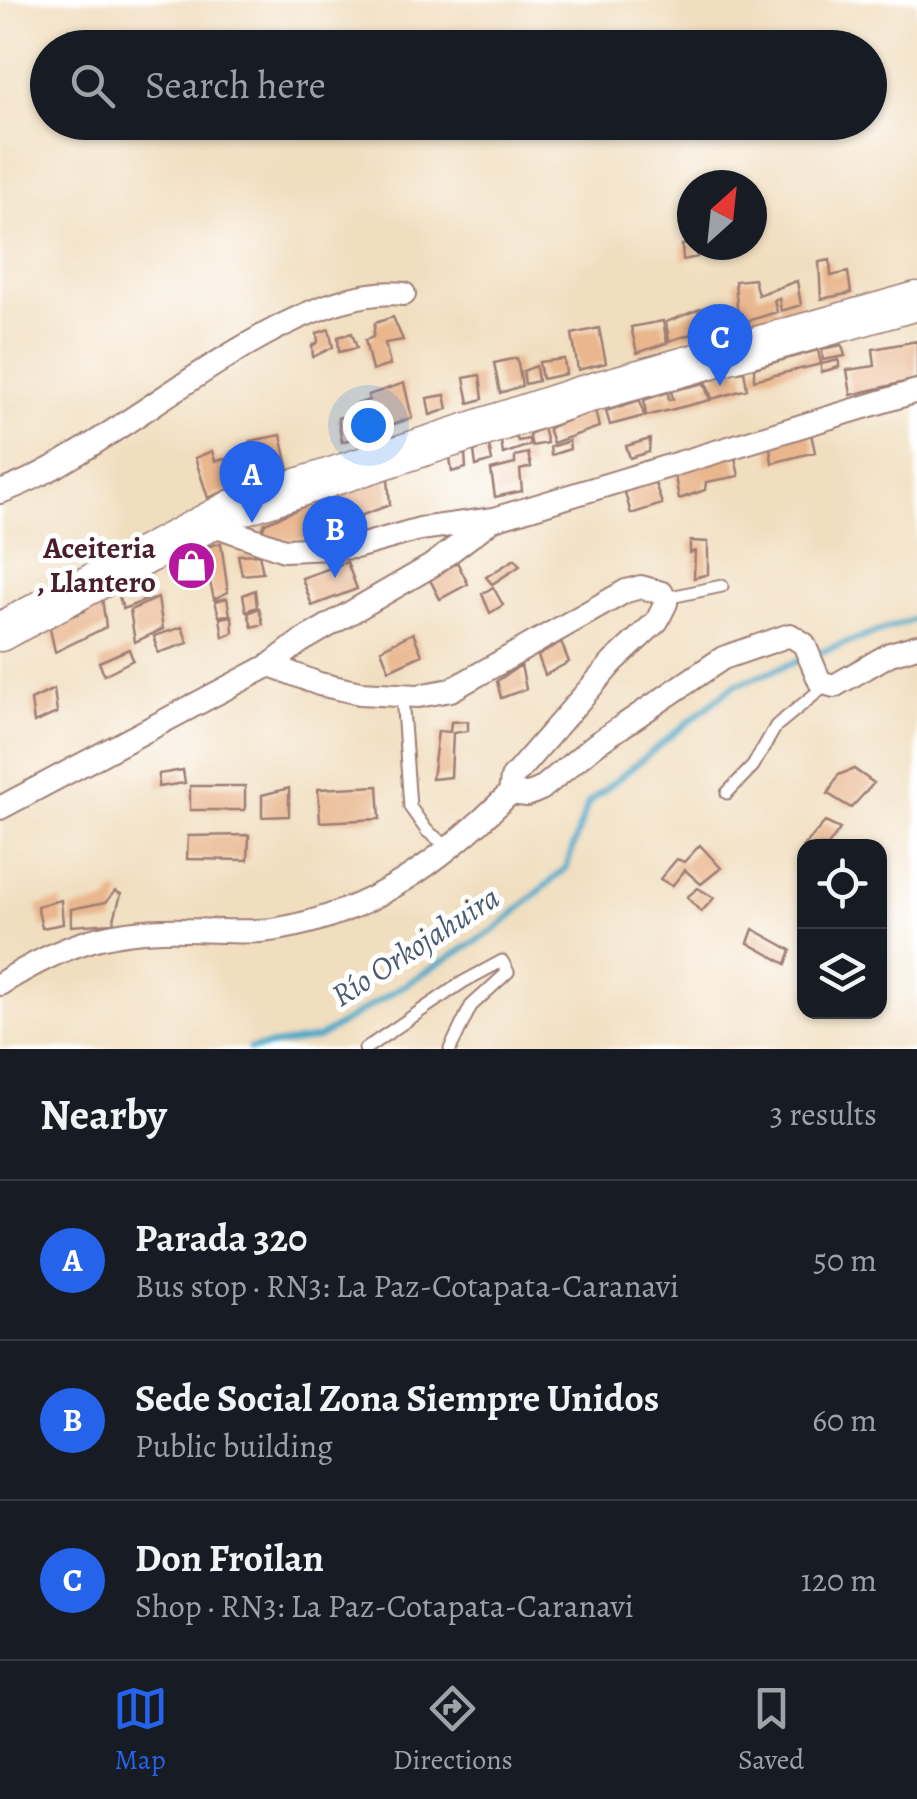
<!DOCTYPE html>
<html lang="en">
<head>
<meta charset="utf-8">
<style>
  body { margin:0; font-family:Alegreya,serif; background:#242831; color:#f1f3f6 }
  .controls { position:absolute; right:30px; bottom:30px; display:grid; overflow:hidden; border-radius:20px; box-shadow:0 2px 8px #0004 }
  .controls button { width:90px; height:90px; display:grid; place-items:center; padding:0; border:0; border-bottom:2px solid #363941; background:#171b24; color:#f1f3f6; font:50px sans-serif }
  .compass { position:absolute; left:677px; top:170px; width:90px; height:90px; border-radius:50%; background:#171b24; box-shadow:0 2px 8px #0004; rotate:27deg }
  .you { position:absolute; left:368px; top:425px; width:35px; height:35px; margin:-25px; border:8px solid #fff; border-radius:50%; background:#1a73e8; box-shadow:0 0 0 15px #1a73e833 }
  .badge { display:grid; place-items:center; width:65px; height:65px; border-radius:50%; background:#2563eb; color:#fff; font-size:32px; font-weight:700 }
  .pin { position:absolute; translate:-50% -82px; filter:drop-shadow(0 2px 5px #0008) }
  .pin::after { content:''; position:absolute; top:52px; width:35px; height:30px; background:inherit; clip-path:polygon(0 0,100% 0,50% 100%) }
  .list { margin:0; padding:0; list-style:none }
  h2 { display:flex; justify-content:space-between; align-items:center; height:130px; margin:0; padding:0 40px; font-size:42px }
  h2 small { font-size:32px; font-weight:400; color:#9ea1a6 }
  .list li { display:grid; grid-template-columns:65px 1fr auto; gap:30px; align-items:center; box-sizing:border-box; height:160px; padding:0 40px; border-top:2px solid #363941 }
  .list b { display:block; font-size:38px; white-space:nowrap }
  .list p { margin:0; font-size:32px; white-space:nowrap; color:#9ea1a6 }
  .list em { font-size:32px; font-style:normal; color:#9ea1a6 }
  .icon { flex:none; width:55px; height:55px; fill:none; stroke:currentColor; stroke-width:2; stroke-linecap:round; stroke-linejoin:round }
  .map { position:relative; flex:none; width:917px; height:1049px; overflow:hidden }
  .search { position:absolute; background:#171b24; box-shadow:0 2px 8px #0004; left:30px; right:30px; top:30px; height:110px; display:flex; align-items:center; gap:25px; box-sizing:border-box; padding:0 35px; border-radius:55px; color:#9ea1a6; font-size:38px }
  .sheet { height:610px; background:#171b24 }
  nav { display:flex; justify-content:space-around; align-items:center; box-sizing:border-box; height:140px; border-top:2px solid #363941; background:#171b24; font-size:28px; color:#9ea1a6 }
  nav a { display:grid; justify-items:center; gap:5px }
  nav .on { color:#2563eb }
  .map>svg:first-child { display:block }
</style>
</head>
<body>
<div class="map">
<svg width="917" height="1049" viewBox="0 0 917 1049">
  <rect width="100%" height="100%" fill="#fff"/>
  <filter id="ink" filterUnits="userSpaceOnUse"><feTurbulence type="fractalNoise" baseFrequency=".01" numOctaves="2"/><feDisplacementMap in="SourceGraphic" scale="20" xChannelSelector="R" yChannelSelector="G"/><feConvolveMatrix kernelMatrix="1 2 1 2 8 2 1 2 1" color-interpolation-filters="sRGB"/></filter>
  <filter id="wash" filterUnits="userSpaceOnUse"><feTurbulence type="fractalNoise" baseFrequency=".0048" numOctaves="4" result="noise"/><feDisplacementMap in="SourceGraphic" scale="40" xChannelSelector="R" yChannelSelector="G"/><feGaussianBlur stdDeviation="2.25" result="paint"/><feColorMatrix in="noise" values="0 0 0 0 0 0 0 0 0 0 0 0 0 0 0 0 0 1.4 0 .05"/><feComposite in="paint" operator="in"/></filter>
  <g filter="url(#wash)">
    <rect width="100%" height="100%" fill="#f1debf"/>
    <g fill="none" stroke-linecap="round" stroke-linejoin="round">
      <path stroke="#48a7c7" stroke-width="6" d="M815,654L917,618
        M249,1049L318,1038L496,929L566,868L588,803L733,686L803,659"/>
    </g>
    <g id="blocks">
      <path fill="#e9b68d" d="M692,243L697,257L683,260L682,245Z
        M830,260L831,276L848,272L851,293L821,299L819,262Z
        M754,279L758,295L797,281L801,305L781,311L779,298L774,300L777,312L744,322L738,320L735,281Z
        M713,304L715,327L669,341L666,322Z
        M393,317L403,340L385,343L390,365L372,371L365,340L373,337L375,323Z
        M663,321L667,343L637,353L631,327Z
        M599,328L606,363L578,370L572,334Z
        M329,329L333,347L313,357L312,346L318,342L317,333Z
        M352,333L357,348L339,352L338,337Z
        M917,341V379L851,395L847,370L875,366L873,349Z
        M842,345L845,356L823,360L822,349Z
        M818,350L821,364L839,360V367L821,372V364L754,380V368Z
        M517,358L522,386L500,393L494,363Z
        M564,359L566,374L542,379L539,362Z
        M536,366L538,381L525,384L523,371Z
        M738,367V373L744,370L747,389L712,399L706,381L715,379L714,373Z
        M480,375L483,399L469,403L464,378Z
        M404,383L412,418L342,442L338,418L355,413L354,405L369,400L368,395Z
        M704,383L710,400L646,416L644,400L668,392L669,400L673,399L671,391Z
        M445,395L448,409L430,415L427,398Z
        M640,400L644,416L610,425L606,411Z
        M595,410L599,427L553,443L548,428Z
        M543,428L547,443L532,446L529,434Z
        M810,429L815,452L772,463L769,439Z
        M281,435L289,471L259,478L250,441Z
        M516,437L518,441L529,439L530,445L503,454L501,441Z
        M650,439L649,452L630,458L626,446Z
        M569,441L570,449L551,455L550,447Z
        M489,446L492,461L476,466L474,451Z
        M733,448L739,476L706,482L705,490L679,499L674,471Z
        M212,451L215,461L226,459L235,487L208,498L195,458Z
        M528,453L531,467L520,470L522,491L495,497L491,470L515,464V456Z
        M465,454L466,468L452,472L450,457Z
        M388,478L390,505L338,524L336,494Z
        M654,480L662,504L631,514L624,489Z
        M323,498L329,499L333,521L328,524L329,537L274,541L261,534L265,523Z
        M690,541L708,542V574L694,578L695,551L690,553Z
        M221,543L228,592L214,599L210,582L197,586L193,577L181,580L179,559L196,551L202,570H208L205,547Z
        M259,554L263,573L242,575L238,555Z
        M515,559L520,566L492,584L486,577Z
        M347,562L357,589L312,606L302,578Z
        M457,562L468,584L440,599L428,576Z
        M144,574L151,598L123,609L116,587Z
        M493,587L503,605L490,613L482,594Z
        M255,590L257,607L246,611L243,595Z
        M102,598L106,627L55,652L49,624L85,611L84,607Z
        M158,598L163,629L135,642L130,610Z
        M227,598L230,615L219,616L215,601Z
        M259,608L263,624L252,627L248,613Z
        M232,616L233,633L223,637L220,618Z
        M182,627L188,643L158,653L154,636Z
        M413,633L422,655L389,670L381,649Z
        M561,642L569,662L545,675L538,656Z
        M129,649L133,660L104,675L99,662Z
        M521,665L526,689L501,698L497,681Z
        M54,689L57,713L34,723L31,700Z
        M468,721V731L453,733L451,777L432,779L438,731L450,732L451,722Z
        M854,769L874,783L851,808L828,794L838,775Z
        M183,770L185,783L158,787L159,774Z
        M190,786H245V810H190Z
        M378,786L380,819L320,822L318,789Z
        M289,788V816L262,817V795Z
        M825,822L840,829L828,846H804Z
        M249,835L248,860L187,859L188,836Z
        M700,845L721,868L701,884L685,870L672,886L660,879L677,859L684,862Z
        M698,888L714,898L701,912L687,897Z
        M115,891L121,894L113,923L71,926V909L106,902Z
        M61,900L63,924L42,928L37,906Z
        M753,929L791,950L786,964L748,943Z"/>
    </g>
  </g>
  <g filter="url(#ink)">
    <use href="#blocks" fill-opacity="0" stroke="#9e7e75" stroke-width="2.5"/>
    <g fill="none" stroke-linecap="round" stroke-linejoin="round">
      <defs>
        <path id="service" d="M666,598L722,586
          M402,695L410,807L427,831L450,848
          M727,793L753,766L776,726L825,686
          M365,1049L463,982L502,961L508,972L471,1006L450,1049"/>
        <path id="minor" d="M0,492C116,452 285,281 404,294
          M206,522L284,550L356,547L420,529L494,519L917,391
          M270,665L319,684L360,693L418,696L451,690L626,591L641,587L662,593L666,603L657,621L613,662L512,778L510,793L527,795L541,789L596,744L723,658L790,635L804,644L820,682L834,686L890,654L917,646
          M0,808L270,665L300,642L431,566L492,520
          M0,984C64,944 110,928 186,930C216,930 249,934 278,929C372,913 444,859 510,793"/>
        <path id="trunk" d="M0,632L233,509L579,396L917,301"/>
      </defs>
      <use href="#service" stroke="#9e7e75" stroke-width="15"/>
      <use href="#minor" stroke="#9e7e75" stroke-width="26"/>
      <use href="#trunk" stroke="#9e7e75" stroke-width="41"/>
      <use href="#service" stroke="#fff" stroke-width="11"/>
      <use href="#minor" stroke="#fff" stroke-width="22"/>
      <use href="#trunk" stroke="#fff" stroke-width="38"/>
    </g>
  </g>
  <defs>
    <symbol id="shop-disc" viewBox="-11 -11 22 22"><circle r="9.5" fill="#b5179e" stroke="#fff"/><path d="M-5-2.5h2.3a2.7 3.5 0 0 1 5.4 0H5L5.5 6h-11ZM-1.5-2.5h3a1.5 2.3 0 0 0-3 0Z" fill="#fff"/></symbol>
  </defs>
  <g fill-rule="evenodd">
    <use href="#shop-disc" x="164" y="538" width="55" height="55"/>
  </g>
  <g text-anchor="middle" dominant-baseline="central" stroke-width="10" stroke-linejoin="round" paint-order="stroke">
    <g font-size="30" font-weight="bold" fill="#4a1f2b" stroke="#fff" text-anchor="end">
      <text x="156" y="548">Aceiteria<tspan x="156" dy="34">, Llantero</tspan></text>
    </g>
    <g font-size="32" font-style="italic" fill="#495c71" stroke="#fff">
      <text transform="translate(415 946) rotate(-33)">Río Orkojahuira</text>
    </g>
  </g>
</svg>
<div class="controls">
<button><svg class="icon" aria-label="locate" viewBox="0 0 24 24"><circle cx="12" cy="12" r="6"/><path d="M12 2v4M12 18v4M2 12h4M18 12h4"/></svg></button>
<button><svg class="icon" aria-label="layers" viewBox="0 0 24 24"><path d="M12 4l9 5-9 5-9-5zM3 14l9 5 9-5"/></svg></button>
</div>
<svg class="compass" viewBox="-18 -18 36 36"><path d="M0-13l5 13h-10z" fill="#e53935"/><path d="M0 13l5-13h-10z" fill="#9ea1a6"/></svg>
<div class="you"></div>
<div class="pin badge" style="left:252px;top:523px">A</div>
<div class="pin badge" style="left:335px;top:578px">B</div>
<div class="pin badge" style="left:720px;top:386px">C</div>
<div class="search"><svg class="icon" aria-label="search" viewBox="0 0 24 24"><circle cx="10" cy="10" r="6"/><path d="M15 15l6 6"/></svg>Search here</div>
</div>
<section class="sheet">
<h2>Nearby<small>3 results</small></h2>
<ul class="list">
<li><span class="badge">A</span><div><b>Parada 320</b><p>Bus stop · RN3: La Paz-Cotapata-Caranavi</p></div><em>50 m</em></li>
<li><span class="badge">B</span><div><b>Sede Social Zona Siempre Unidos</b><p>Public building</p></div><em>60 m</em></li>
<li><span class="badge">C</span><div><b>Don Froilan</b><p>Shop · RN3: La Paz-Cotapata-Caranavi</p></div><em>120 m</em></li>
</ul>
</section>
<nav>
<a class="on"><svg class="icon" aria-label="map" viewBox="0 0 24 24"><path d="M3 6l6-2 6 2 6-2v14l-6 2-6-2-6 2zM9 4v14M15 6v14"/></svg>Map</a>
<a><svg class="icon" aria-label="directions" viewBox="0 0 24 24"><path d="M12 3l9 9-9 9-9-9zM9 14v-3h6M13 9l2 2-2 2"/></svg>Directions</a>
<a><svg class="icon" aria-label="saved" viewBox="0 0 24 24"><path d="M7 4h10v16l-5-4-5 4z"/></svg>Saved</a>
</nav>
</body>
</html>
